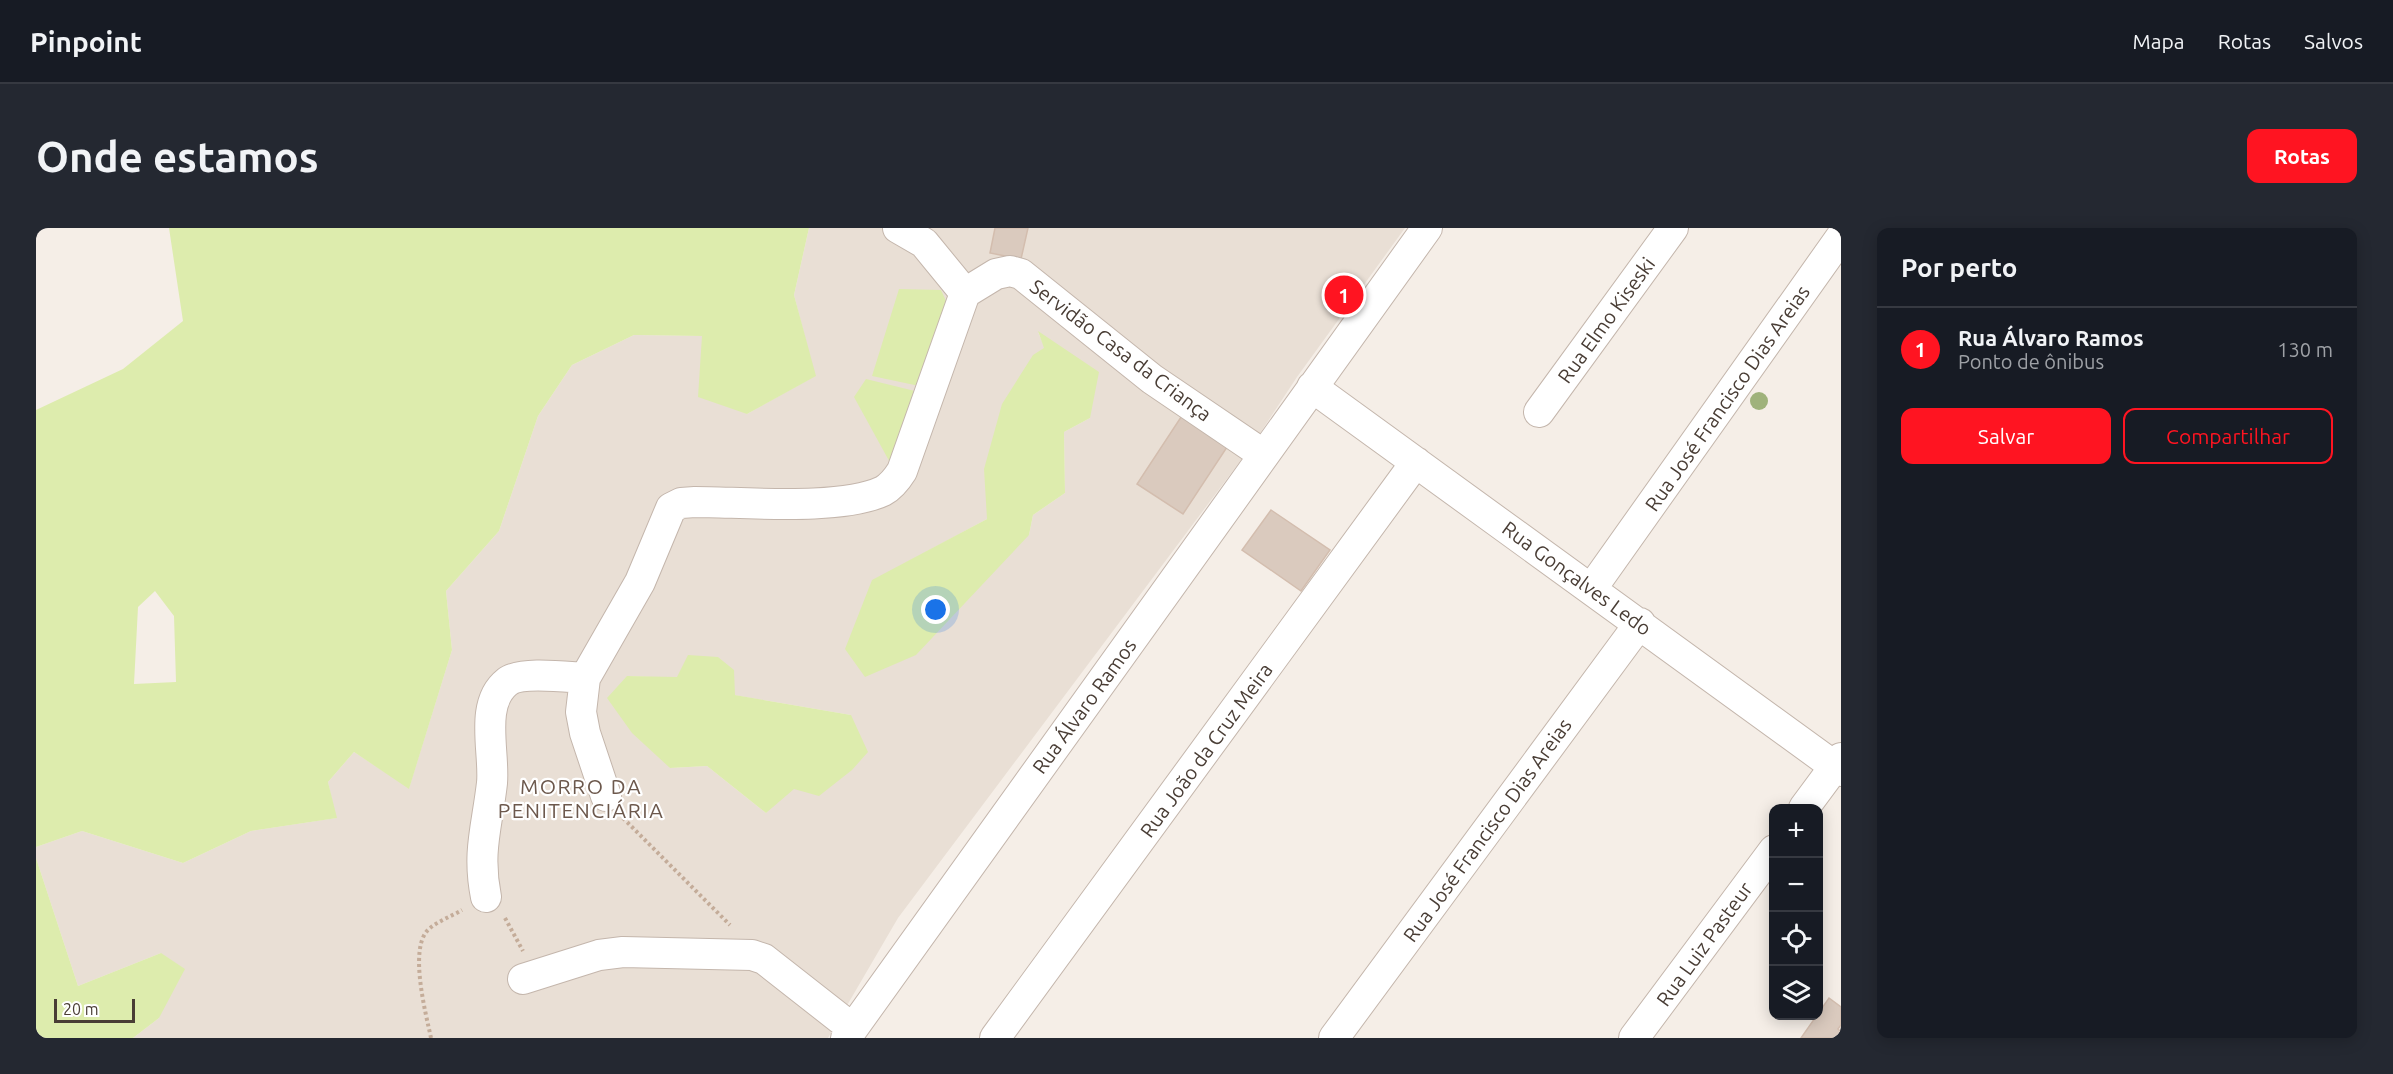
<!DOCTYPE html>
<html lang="pt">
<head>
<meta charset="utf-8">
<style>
  body { margin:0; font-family:Ubuntu,sans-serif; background:#242831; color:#f1f3f6 }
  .controls { position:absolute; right:18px; bottom:18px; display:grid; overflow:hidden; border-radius:12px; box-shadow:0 3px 15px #0003 }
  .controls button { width:54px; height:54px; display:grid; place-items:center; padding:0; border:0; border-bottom:2px solid #363941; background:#171b24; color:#f1f3f6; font:30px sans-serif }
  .scale { position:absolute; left:18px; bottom:15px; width:81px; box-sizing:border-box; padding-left:6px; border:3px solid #493d35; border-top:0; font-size:16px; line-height:21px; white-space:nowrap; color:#493d35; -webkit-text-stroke:4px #fff; paint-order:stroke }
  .you { position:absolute; left:900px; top:382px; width:21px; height:21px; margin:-15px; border:4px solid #fff; border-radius:50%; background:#1a73e8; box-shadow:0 0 0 9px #1a73e833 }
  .badge { display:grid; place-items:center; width:39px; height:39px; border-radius:50%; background:#ff1421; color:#fff; font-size:20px; font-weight:700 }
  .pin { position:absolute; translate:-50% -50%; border:3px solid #fff; box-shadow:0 2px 6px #0006 }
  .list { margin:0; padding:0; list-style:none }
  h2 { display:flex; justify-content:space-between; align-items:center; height:78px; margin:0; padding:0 24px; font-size:26px }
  h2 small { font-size:20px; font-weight:400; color:#9ea1a6 }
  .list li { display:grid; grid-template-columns:39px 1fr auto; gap:18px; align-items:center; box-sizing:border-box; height:84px; padding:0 24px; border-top:2px solid #363941 }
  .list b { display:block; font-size:22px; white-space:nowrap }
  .list p { margin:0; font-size:20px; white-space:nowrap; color:#9ea1a6 }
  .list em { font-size:20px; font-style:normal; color:#9ea1a6 }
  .actions { display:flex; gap:12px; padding:18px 24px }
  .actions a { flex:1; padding:14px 0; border:2px solid #ff1421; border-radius:12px; text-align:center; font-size:21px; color:#ff1421 }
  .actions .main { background:#ff1421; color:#fff }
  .icon { flex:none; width:33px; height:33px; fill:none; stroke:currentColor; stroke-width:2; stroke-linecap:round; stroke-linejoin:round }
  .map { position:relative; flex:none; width:1805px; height:810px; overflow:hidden; border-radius:12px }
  header { display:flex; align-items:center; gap:36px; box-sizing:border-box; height:84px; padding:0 30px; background:#171b24; border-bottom:2px solid #363941 }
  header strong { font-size:28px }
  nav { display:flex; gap:33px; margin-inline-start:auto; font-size:21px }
  .intro { display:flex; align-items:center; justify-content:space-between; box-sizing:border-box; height:144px; padding:0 36px }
  h1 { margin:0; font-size:42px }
  .button { padding:15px 27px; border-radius:12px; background:#ff1421; color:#fff; font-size:21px; font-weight:700 }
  main { display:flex; gap:36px; padding:0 36px }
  aside { flex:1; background:#171b24; border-radius:12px; box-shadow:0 3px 15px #0003 }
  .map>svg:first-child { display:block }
</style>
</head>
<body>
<header>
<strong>Pinpoint</strong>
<nav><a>Mapa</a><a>Rotas</a><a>Salvos</a></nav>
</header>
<div class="intro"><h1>Onde estamos</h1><a class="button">Rotas</a></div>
<main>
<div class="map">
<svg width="1805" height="810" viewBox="0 0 1805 810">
  <rect width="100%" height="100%" fill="#f5eee7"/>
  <path fill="#e9dfd5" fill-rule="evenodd" d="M773,0H1369L1261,149L1217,216L862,690L792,810H97L123,790L125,725L42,758L0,630V619L46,603L147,635L215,603L300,590L292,554L318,524L373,560L416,422L410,363L463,303L502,188L536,137L598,107L666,108L711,186L779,148L758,67ZM1002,104L1054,190L1028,204L1029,265L997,287L993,307L836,353L951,291L1009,120ZM591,448L641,450L698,467L815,487L730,585L671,538L634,540Z"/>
  <path fill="#ddecad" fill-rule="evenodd" d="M133,0H773L758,67L780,148L711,186L662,169L666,108L598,107L536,137L502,188L463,303L410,363L416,422L373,561L318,524L292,554L301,590L215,603L147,635L46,603L0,619V182L87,141L147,93ZM119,363L138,388L140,454L98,456L102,379Z
    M863,61L905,62L915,84L888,159L836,148Z
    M1002,103L1063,144L1054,190L1028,204L1029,265L997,287L993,307L880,427L829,449L809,421L836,352L951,291L948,241L966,176L997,127L1008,120Z
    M830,151L887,165L857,240L818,169Z
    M652,427L682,429L698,442L699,467L815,487L832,524L816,542L783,568L758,561L730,585L671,538L634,540L596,505L571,470L591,448L641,449Z
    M0,630L42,758L125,725L149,741L123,790L97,810H0Z"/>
  <path fill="#dacabe" stroke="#d3bdae" stroke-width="1.5" d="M959,0H992L985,31L954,25Z
    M1151,180L1197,210L1147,286L1101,256Z
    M1235,282L1294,322L1265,363L1206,322Z
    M1793,770L1805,779V797L1802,801L1805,804V810H1765Z"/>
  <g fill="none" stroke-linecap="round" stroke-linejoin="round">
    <defs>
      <path id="minor" d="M862,0L888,15L929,65
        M1276,159L1805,543
        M1503,184L1637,0
        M1556,360L1805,9
        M570,568L549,505L545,484L549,450L604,354L635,280L645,275L659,274C707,274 805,283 847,263C856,258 861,251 866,243L929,65L960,46L974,43L985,46L1116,151L1228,227
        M1768,580L1805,530
        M450,669C441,624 451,599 456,555C459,525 443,476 471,454C484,443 531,449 549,450
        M487,751L563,727L587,724L716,727L728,731L816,800
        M810,810L1391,0
        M959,810L1380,234
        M1298,810L1604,395
        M1598,810L1738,622"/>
    </defs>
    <use href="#minor" stroke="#c4b6ac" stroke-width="32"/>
    <path stroke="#c4ac99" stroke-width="4" stroke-dasharray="3 3" stroke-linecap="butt" d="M587,590L694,697
      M469,690L487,723
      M395,810C390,786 372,719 393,701C402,693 416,688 426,682"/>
    <use href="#minor" stroke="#fff" stroke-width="30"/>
  </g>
  <circle fill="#9fb27b" cx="1723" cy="173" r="9"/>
  <g text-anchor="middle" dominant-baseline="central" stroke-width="4.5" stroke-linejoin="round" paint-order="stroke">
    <g font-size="20" fill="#493d35" stroke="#fff">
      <text transform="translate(1570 92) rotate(-54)">Rua Elmo Kiseski</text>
      <text transform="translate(1085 122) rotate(37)">Servidão Casa da Criança</text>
      <text transform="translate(1691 170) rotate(-55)">Rua José Francisco Dias Areias</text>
      <text transform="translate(1541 350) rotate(36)">Rua Gonçalves Ledo</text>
      <text transform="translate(1048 478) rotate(-54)">Rua Álvaro Ramos</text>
      <text transform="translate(1170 522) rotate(-54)">Rua João da Cruz Meira</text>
      <text transform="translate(1451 602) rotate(-54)">Rua José Francisco Dias Areias</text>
      <text transform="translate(1668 716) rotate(-54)">Rua Luiz Pasteur</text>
    </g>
    <g font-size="21" letter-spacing="1.5" fill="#6c584c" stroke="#fff">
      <text x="545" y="558">MORRO DA<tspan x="545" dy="24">PENITENCIÁRIA</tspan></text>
    </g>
  </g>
</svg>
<div class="controls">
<button>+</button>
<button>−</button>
<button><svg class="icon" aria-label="locate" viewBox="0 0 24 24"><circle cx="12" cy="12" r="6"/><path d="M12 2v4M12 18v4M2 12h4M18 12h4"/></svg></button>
<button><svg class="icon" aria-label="layers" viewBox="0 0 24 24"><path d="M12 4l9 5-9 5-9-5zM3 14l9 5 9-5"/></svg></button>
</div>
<div class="scale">20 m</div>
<div class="you"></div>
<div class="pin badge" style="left:1308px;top:67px">1</div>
</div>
<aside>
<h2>Por perto<small></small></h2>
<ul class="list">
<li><span class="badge">1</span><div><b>Rua Álvaro Ramos</b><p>Ponto de ônibus</p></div><em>130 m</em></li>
</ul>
<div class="actions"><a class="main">Salvar</a><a>Compartilhar</a></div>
</aside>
</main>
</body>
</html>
